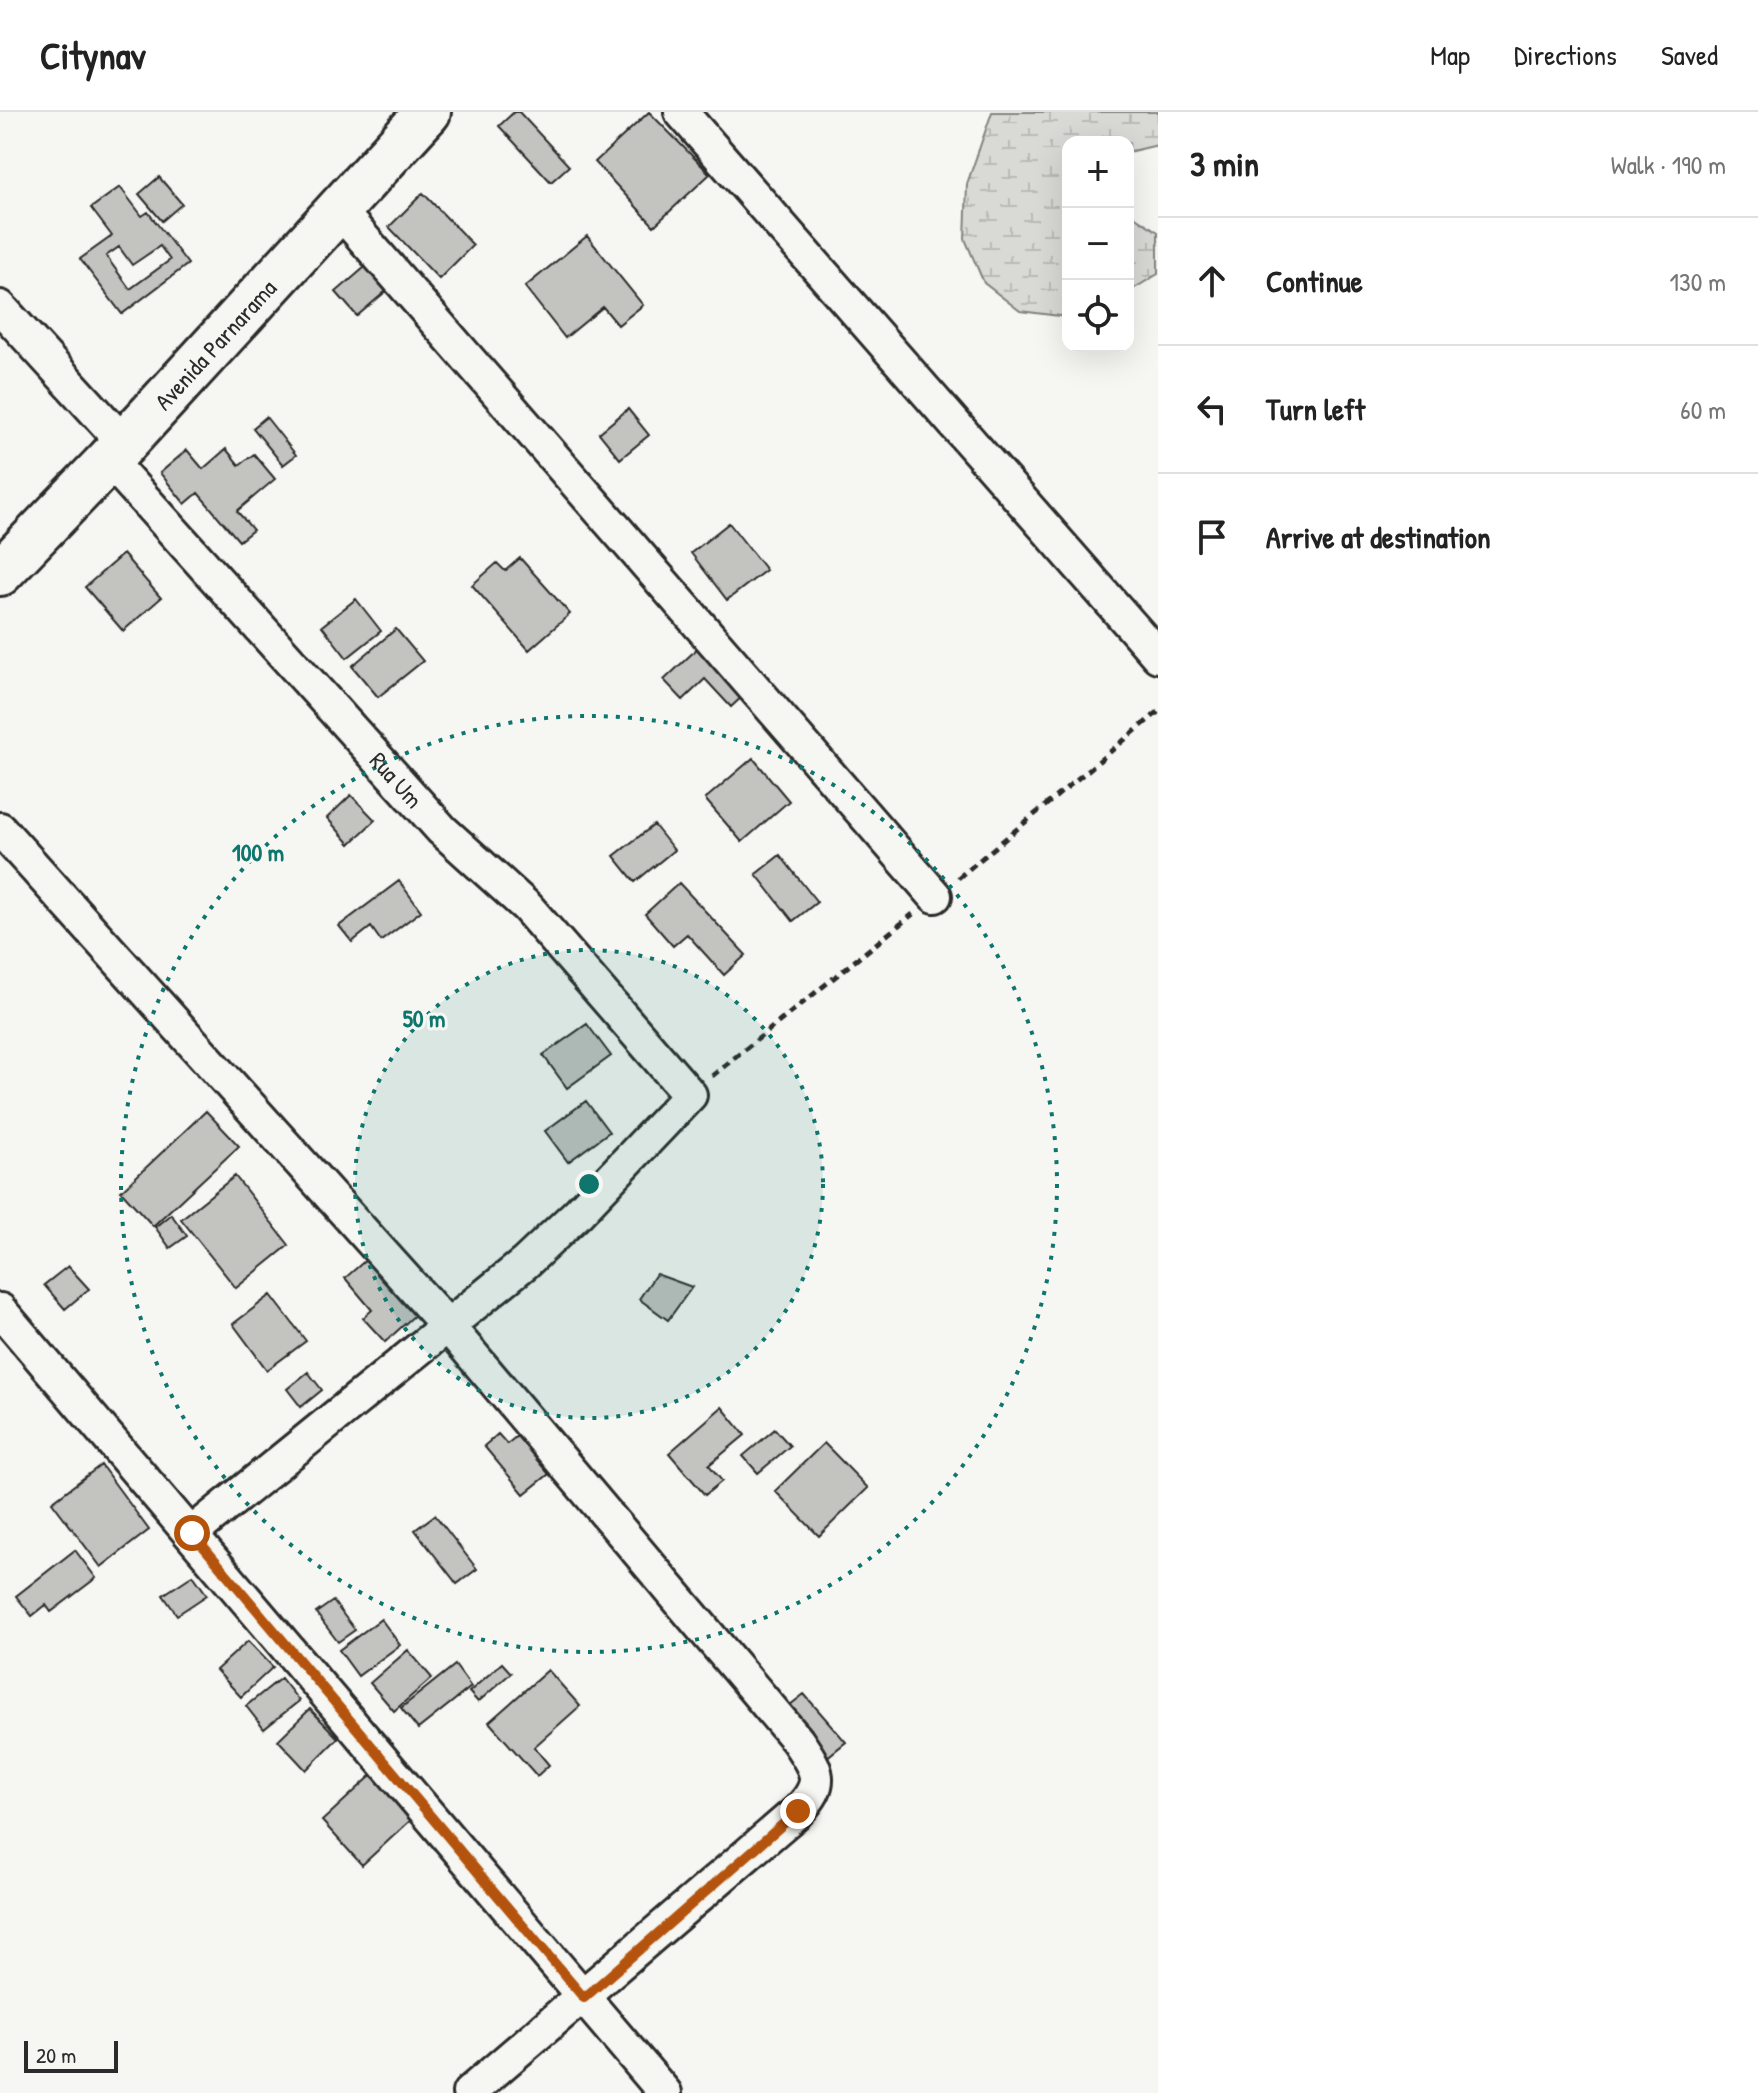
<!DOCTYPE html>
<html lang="en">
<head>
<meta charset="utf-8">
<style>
  body { margin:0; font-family:"Patrick Hand",sans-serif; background:#f2f2f2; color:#222 }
  .controls { position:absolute; right:24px; top:24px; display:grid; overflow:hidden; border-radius:16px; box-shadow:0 8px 32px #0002 }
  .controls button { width:72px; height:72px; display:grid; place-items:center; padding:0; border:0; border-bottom:2px solid #e0e0e0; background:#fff; color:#222; font:40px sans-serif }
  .scale { position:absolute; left:24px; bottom:20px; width:94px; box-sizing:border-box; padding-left:8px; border:4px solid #2b2b2b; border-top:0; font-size:22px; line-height:28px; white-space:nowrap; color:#2b2b2b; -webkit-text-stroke:6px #f6f6f2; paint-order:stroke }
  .stop { position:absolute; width:24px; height:24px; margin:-18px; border:6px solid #b45309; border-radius:50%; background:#fff }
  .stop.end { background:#b45309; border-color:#fff; box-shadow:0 2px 8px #0008 }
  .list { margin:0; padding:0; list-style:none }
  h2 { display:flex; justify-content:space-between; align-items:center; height:104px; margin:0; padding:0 32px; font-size:34px }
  h2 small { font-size:26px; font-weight:400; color:#767676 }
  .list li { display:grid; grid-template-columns:52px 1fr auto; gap:24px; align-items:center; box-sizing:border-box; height:128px; padding:0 32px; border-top:2px solid #e0e0e0 }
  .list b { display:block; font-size:30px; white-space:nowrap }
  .list em { font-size:26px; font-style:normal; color:#767676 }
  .icon { flex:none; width:44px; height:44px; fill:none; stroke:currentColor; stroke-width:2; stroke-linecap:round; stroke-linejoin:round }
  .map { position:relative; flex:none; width:1158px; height:1981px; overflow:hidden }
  header { display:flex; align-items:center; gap:48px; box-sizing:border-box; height:112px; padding:0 40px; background:#fff; border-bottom:2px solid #e0e0e0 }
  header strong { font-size:38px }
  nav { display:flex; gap:44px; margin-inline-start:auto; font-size:28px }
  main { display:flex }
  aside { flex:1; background:#fff }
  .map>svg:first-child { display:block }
</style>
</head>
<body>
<header>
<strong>Citynav</strong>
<nav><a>Map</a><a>Directions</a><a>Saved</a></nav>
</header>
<main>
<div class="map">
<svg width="1158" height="1981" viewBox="0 0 1158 1981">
  <defs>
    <pattern id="wetland-marsh" width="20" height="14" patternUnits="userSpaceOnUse" patternTransform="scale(2)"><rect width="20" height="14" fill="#d9d9d5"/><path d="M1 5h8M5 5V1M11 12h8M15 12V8" fill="none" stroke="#babab7"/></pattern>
  </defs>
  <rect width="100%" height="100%" fill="#f6f6f2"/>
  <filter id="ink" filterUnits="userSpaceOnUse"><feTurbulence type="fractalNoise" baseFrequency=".0125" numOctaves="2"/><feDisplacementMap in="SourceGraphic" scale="16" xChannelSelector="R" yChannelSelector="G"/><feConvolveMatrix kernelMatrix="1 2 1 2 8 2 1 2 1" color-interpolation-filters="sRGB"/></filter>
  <g filter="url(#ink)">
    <path fill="url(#wetland-marsh)" stroke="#828280" stroke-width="2" d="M992,0H1158V33L1128,40V30H1068V205L1020,199L984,171L965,127L967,72Z
      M1128,100L1158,120V162L1128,180Z"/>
    <path fill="#c3c3c0" stroke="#2b2b2b" stroke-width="2" fill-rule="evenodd" d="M514,0H519L569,54L551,70L499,14Z
      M649,0L710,62L654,114L595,50Z
      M159,65L182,92L162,109L139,82Z
      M120,75L142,104L148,100L188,152L122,202L80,147L112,124L91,96ZM160,134L170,148L130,177L106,144L119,135L132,153Z
      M423,81L473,133L439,167L389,115Z
      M587,124L643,193L618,213L603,195L565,226L525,175Z
      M372,149L392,174L357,204L336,180Z
      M628,297L649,323L620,347L599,321Z
      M266,305L296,343L283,353L253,316Z
      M226,337L239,353L254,342L275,367L237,399L253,418L239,429L198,381L185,392L160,361L187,338L203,357Z
      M729,411L766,458L727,488L691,441Z
      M123,442L161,486L123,519L85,475Z
      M520,446L570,502L529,538L472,473L497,451L505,459Z
      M356,487L381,519L347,546L322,514Z
      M396,517L423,549L378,585L352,554Z
      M700,534L745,582L731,595L705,567L683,588L664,568Z
      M753,646L789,689L742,730L705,687Z
      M351,683L375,708L350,732L327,706Z
      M654,713L674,738L635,770L614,744Z
      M780,743L817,790L793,809L756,762Z
      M399,769L421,799L381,829L371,815L352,830L339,814Z
      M679,771L746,843L724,863L687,822L673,834L645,802Z
      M587,912L611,944L567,976L543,943Z
      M586,989L609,1020L568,1050L545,1019Z
      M206,999L239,1034L153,1114L121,1079Z
      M235,1064L289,1133L236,1176L181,1107Z
      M171,1102L187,1124L170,1136L155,1115Z
      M367,1147L416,1202L385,1230L363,1206L372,1198L345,1166Z
      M68,1154L89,1177L65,1197L44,1173Z
      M656,1162L692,1175L668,1208L639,1187Z
      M271,1183L306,1229L267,1258L233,1212Z
      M308,1260L322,1278L301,1295L287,1277Z
      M722,1295L745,1323L709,1353L722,1369L705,1383L669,1341Z
      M775,1317L790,1334L758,1361L743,1344Z
      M498,1322L507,1332L517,1324L549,1362L524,1382L484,1334Z
      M824,1331L868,1376L819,1424L775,1379Z
      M101,1353L149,1418L101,1455L52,1390Z
      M435,1403L477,1457L457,1472L415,1418Z
      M75,1438L96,1466L51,1500L46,1493L32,1504L16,1484Z
      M193,1463L207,1483L177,1503L163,1483Z
      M333,1489L355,1518L338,1530L316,1501Z
      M381,1507L400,1533L358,1564L339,1538Z
      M248,1529L273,1555L241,1585L216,1558Z
      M408,1538L432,1566L394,1599L370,1571Z
      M502,1551L511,1561L478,1590L469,1580Z
      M455,1553L471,1575L418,1617L401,1596Z
      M548,1558L580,1594L534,1635L549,1653L537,1664L489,1610Z
      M281,1566L299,1589L264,1617L246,1594Z
      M804,1582L846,1630L826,1646L785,1597Z
      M310,1597L338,1626L306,1658L278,1628Z
      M372,1663L412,1707L362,1753L322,1709Z"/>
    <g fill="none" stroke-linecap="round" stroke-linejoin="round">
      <defs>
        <g id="street">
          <path d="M681,0L1158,544"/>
          <path d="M337,96L935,784"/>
          <path d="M0,195L124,331"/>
          <path id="s1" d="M109,348L442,718L527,795L690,983L577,1102L525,1151L192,1421"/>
          <path d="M0,717L446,1212L797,1628C818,1659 826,1670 798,1699L469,1981"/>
          <path d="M0,1198L665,1981"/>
        </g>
        <g id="secondary">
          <path id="s2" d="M0,461L109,348L428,0"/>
        </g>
      </defs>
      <use href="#street" stroke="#2b2b2b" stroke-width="38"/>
      <use href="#secondary" stroke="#2b2b2b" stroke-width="50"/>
      <path stroke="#2b2b2b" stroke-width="5" stroke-dasharray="8 6" stroke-linecap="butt" d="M958,766L1158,600
        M712,964L913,802"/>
      <use href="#street" stroke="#f6f6f2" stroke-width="32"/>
      <use href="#secondary" stroke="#f6f6f2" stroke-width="44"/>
    </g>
  </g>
  <g fill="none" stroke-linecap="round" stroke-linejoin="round" filter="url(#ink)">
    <path stroke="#b45309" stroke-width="10" d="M192,1421L584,1886L798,1699"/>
  </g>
  <circle cx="589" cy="1072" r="234" fill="#0f766e" fill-opacity=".12"/>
  <g fill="none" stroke="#0f766e" stroke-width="4" stroke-dasharray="4 8">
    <circle cx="589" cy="1072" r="234"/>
    <circle cx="589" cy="1072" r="468"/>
  </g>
  <g text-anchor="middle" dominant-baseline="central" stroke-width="6" stroke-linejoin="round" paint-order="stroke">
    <g font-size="24" fill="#2b2b2b" stroke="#f6f6f2">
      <text stroke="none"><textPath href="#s2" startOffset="314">Avenida Parnarama</textPath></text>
      <text stroke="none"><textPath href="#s1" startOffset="430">Rua Um</textPath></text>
    </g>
  </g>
  <circle cx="589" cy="1072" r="12" fill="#0f766e" stroke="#f6f6f2" stroke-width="4"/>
  <g font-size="24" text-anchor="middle" font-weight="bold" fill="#0f766e" stroke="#f6f6f2" stroke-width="6" stroke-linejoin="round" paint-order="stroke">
    <text x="258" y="749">100 m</text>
    <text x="424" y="915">50 m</text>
  </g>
</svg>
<div class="controls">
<button>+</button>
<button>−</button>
<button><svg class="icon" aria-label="locate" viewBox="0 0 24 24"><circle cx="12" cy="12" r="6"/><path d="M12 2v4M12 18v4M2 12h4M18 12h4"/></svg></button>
</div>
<div class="scale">20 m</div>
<div class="stop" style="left:192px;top:1421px"></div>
<div class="stop end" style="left:798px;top:1699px"></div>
</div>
<aside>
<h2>3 min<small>Walk · 190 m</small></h2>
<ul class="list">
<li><svg class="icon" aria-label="ahead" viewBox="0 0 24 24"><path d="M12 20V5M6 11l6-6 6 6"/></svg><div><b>Continue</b></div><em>130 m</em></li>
<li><svg class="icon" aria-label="left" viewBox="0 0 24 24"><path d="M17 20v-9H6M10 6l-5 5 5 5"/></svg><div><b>Turn left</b></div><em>60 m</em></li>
<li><svg class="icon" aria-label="arrive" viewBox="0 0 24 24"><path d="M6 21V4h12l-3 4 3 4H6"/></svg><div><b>Arrive at destination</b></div></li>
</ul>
</aside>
</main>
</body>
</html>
